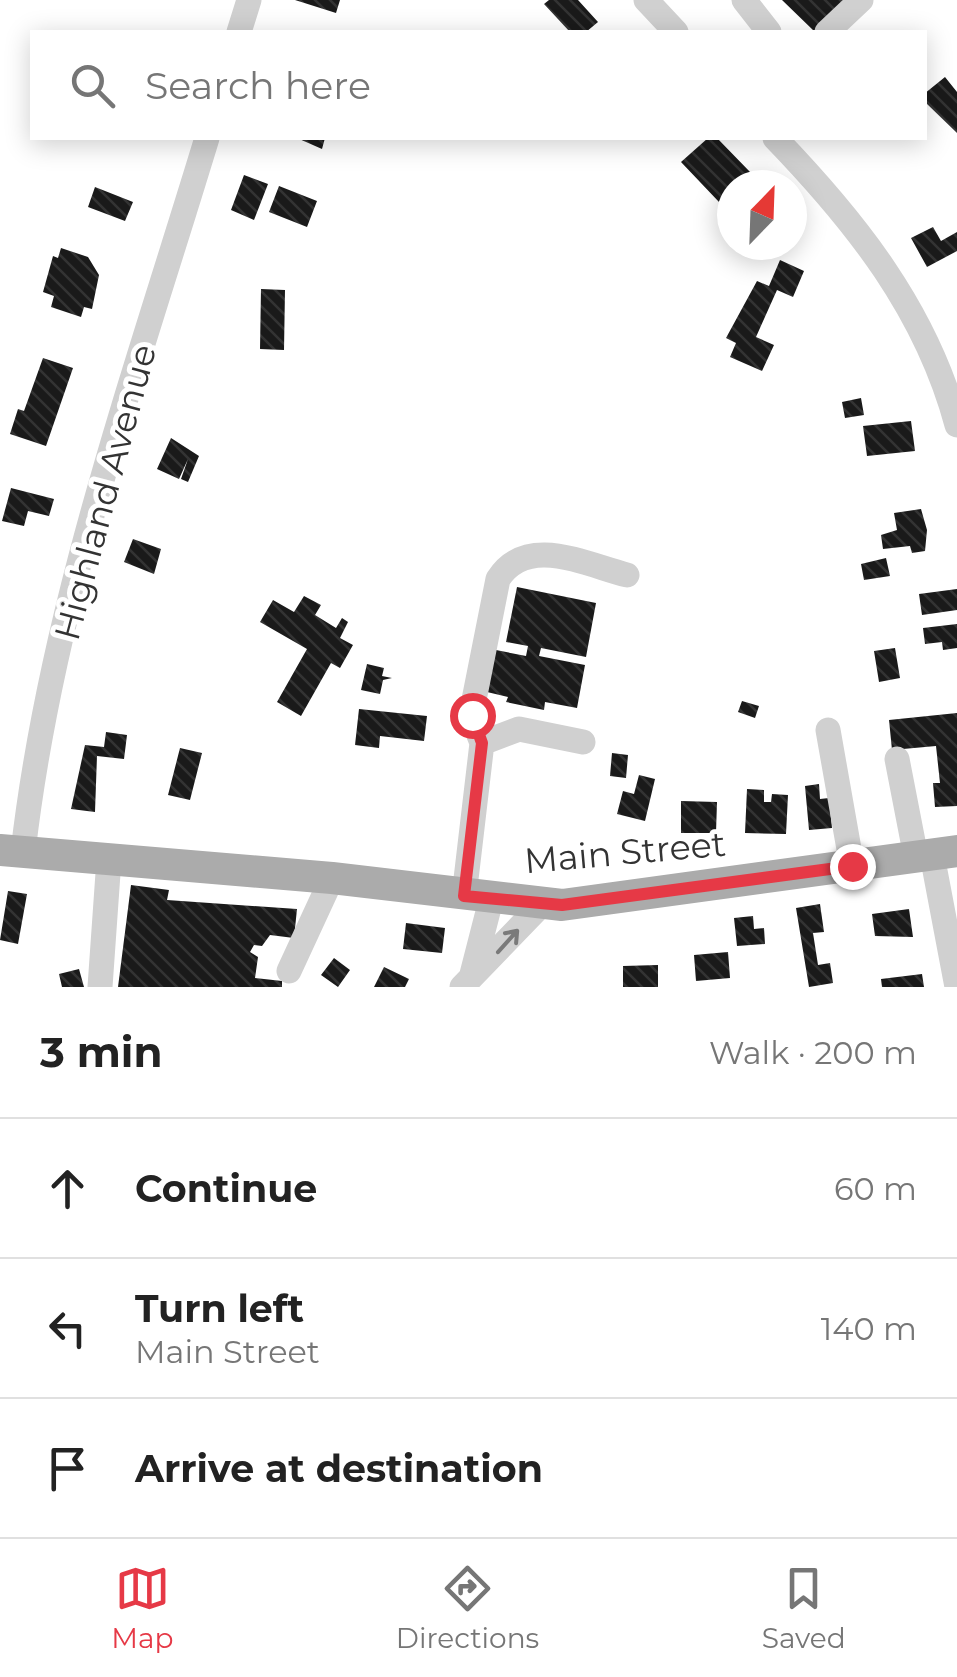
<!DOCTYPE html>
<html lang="en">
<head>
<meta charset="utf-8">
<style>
  body { margin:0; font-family:Montserrat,sans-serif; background:#f2f2f2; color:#222 }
  .compass { position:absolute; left:717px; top:170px; width:90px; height:90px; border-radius:50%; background:#fff; box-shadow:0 5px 25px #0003; rotate:23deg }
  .stop { position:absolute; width:30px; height:30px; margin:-22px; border:8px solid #e63946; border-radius:50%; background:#fff }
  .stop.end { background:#e63946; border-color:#fff; box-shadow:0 2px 10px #0008 }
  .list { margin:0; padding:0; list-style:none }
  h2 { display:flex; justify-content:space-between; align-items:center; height:130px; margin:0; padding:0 40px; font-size:42px }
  h2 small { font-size:32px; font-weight:400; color:#767676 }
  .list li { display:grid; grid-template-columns:65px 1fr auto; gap:30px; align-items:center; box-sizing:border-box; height:140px; padding:0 40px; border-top:2px solid #e0e0e0 }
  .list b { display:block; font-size:38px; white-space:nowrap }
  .list p { margin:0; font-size:32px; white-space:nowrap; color:#767676 }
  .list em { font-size:32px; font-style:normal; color:#767676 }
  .icon { flex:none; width:55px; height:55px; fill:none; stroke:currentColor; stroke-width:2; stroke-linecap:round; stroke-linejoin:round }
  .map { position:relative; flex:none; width:957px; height:987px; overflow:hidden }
  .search { position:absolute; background:#fff; box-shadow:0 5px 25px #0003; left:30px; right:30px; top:30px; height:110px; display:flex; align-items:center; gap:25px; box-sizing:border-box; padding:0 35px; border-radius:0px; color:#767676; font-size:38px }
  .sheet { height:550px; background:#fff }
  nav { display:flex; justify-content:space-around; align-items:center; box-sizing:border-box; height:140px; border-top:2px solid #e0e0e0; background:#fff; font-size:28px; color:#767676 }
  nav a { display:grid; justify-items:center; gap:5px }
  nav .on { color:#e63946 }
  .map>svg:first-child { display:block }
</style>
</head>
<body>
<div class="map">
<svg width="957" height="987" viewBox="0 0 957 987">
  <defs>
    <pattern id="building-back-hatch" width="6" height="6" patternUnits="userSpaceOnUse" patternTransform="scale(2.5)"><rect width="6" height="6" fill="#1a1a1a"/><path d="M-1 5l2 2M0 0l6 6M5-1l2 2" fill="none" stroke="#333"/></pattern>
  </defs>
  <rect width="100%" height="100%" fill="#fff"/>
  <path fill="url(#building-back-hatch)" d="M295,0H340L336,13Z
    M549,0H578L598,22L586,32H570L544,4Z
    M782,0H849L815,32Z
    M945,77L957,92V133L924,101V94Z
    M297,138H325L322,149Z
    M708,138H717L751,173L732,185L719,202L681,162Z
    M244,175L268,184L254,220L231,210Z
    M279,186L317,201L307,227L269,212Z
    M95,187L133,202L125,221L88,207Z
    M933,227L941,241L957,232V251L927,267L911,238Z
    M61,248L88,257L99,275L92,309L84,307L81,317L51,307L54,296L43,292L53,256L58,258Z
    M780,260L804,271L793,297L777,290L756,337L774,345L762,371L730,357L736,343L726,338L757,281L769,286Z
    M261,289L285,290L284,350L260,349Z
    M43,358L73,368L46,446L10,434L18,409L24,411Z
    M861,398L864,415L845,418L842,402Z
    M911,421L915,451L867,456L863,426Z
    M171,438L199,456L188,482L181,479L188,459L179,479L157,469Z
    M11,488L54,499L49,516L28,511L24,526L2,521Z
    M921,509L927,530L925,551L912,553L910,546L883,549L881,535L897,530L894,513Z
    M133,539L161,549L154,574L124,562Z
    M886,558L890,576L864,580L861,564Z
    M517,587L596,603L586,657L541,648L539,656L585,665L577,708L545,702L544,710L506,702L508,697L487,692L496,650L526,656L528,646L506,642Z
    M957,589V610L922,615L919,594Z
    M304,596L321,605L315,615L336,628L342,618L348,622L340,638L353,645L340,668L331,663L301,716L277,702L307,649L260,622L273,600L294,612Z
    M957,624V648L943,650L942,642L925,644L923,628Z
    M895,648L900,678L879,682L874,651Z
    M367,664L384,668L382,676L392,678L383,680L380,694L361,690Z
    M742,701L759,706L755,718L738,712Z
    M359,709L427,716L424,741L380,736L379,748L355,745Z
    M957,713V806L935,807L933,783H940L936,746L892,750L889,720Z
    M106,732L127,735L124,759L97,756L95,812L71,809L85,745L104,747Z
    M180,748L202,753L190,800L168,795Z
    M612,753L628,755L626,778L610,776Z
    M639,775L655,779L645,821L617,814L623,791L634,794Z
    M819,784L820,799L829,798L832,828L809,830L805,786Z
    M747,789L764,790V802H771L772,794L788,795L786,834L745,833Z
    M681,801L717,802L716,833H681Z
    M131,885L169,890L167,900L297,909L294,938L270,935L262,946L254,945L250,952L258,957L255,978L282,981V987H118Z
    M8,891L27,894L18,944L0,940Z
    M820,904L824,932L813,933L818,965L830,963L833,983L809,987L796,908Z
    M909,909L913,937L875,936L872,914Z
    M753,916L754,929L764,928L765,944L737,946L734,918Z
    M406,923L445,928L442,953L403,949Z
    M728,952L730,978L696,981L694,955Z
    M334,958L350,970L338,987L321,975Z
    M658,965V987H623V966Z
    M384,967L409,979L405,987H374Z
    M79,969L84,987H62L59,974Z
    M922,974L924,987H882L881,979Z"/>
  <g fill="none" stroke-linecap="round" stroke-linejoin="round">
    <path stroke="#d0d0d0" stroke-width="25" d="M646,0L676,32
      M744,0L769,32
      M239,32L249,0
      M827,32L861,0
      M775,138C856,222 926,310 957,425
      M828,730L852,866
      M482,743L519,729L583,742
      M897,759L916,857
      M23,852C51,607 136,372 207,138
      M932,855L957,987
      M464,896L482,743L471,715L498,579C527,534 584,564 627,575
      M289,971L332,878
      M472,974L491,900
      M100,987L109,859
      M462,987L541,905"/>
    <path stroke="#ababab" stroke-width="32" d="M0,850L332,878L562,905L957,851"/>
  </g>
  <defs><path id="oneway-shaft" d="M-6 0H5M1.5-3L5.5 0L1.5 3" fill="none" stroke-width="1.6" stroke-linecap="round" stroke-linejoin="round" transform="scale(2.5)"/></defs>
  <use stroke="#7a7a7a" href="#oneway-shaft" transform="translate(508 941) rotate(-48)"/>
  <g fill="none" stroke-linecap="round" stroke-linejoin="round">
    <path stroke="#e63946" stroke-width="12" d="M472,715L482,743L464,896L562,905L852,866"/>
  </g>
  <g text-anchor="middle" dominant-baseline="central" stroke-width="10" stroke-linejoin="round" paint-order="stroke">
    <g font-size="35" fill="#333" stroke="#fff">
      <text transform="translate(105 492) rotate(-75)">Highland Avenue</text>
      <text transform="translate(625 852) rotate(-5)">Main Street</text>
    </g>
  </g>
</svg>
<svg class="compass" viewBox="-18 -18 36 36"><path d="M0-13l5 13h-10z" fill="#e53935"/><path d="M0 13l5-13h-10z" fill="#767676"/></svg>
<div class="stop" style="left:472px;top:715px"></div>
<div class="stop end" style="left:852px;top:866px"></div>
<div class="search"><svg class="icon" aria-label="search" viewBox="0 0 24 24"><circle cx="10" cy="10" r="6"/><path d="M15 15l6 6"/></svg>Search here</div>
</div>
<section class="sheet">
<h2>3 min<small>Walk · 200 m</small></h2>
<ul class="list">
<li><svg class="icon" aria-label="ahead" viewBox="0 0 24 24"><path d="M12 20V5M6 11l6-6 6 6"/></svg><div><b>Continue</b></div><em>60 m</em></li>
<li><svg class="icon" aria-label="left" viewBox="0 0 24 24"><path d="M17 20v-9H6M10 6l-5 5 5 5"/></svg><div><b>Turn left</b><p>Main Street</p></div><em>140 m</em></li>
<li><svg class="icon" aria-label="arrive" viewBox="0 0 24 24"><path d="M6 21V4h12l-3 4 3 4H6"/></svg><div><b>Arrive at destination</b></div></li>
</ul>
</section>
<nav>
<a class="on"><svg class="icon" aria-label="map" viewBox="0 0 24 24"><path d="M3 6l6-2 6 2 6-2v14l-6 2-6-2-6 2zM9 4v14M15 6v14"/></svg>Map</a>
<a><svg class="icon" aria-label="directions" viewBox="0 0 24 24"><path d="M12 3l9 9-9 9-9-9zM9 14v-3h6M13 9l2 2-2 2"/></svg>Directions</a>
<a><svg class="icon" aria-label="saved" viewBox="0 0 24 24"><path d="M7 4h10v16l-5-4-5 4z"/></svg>Saved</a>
</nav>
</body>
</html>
